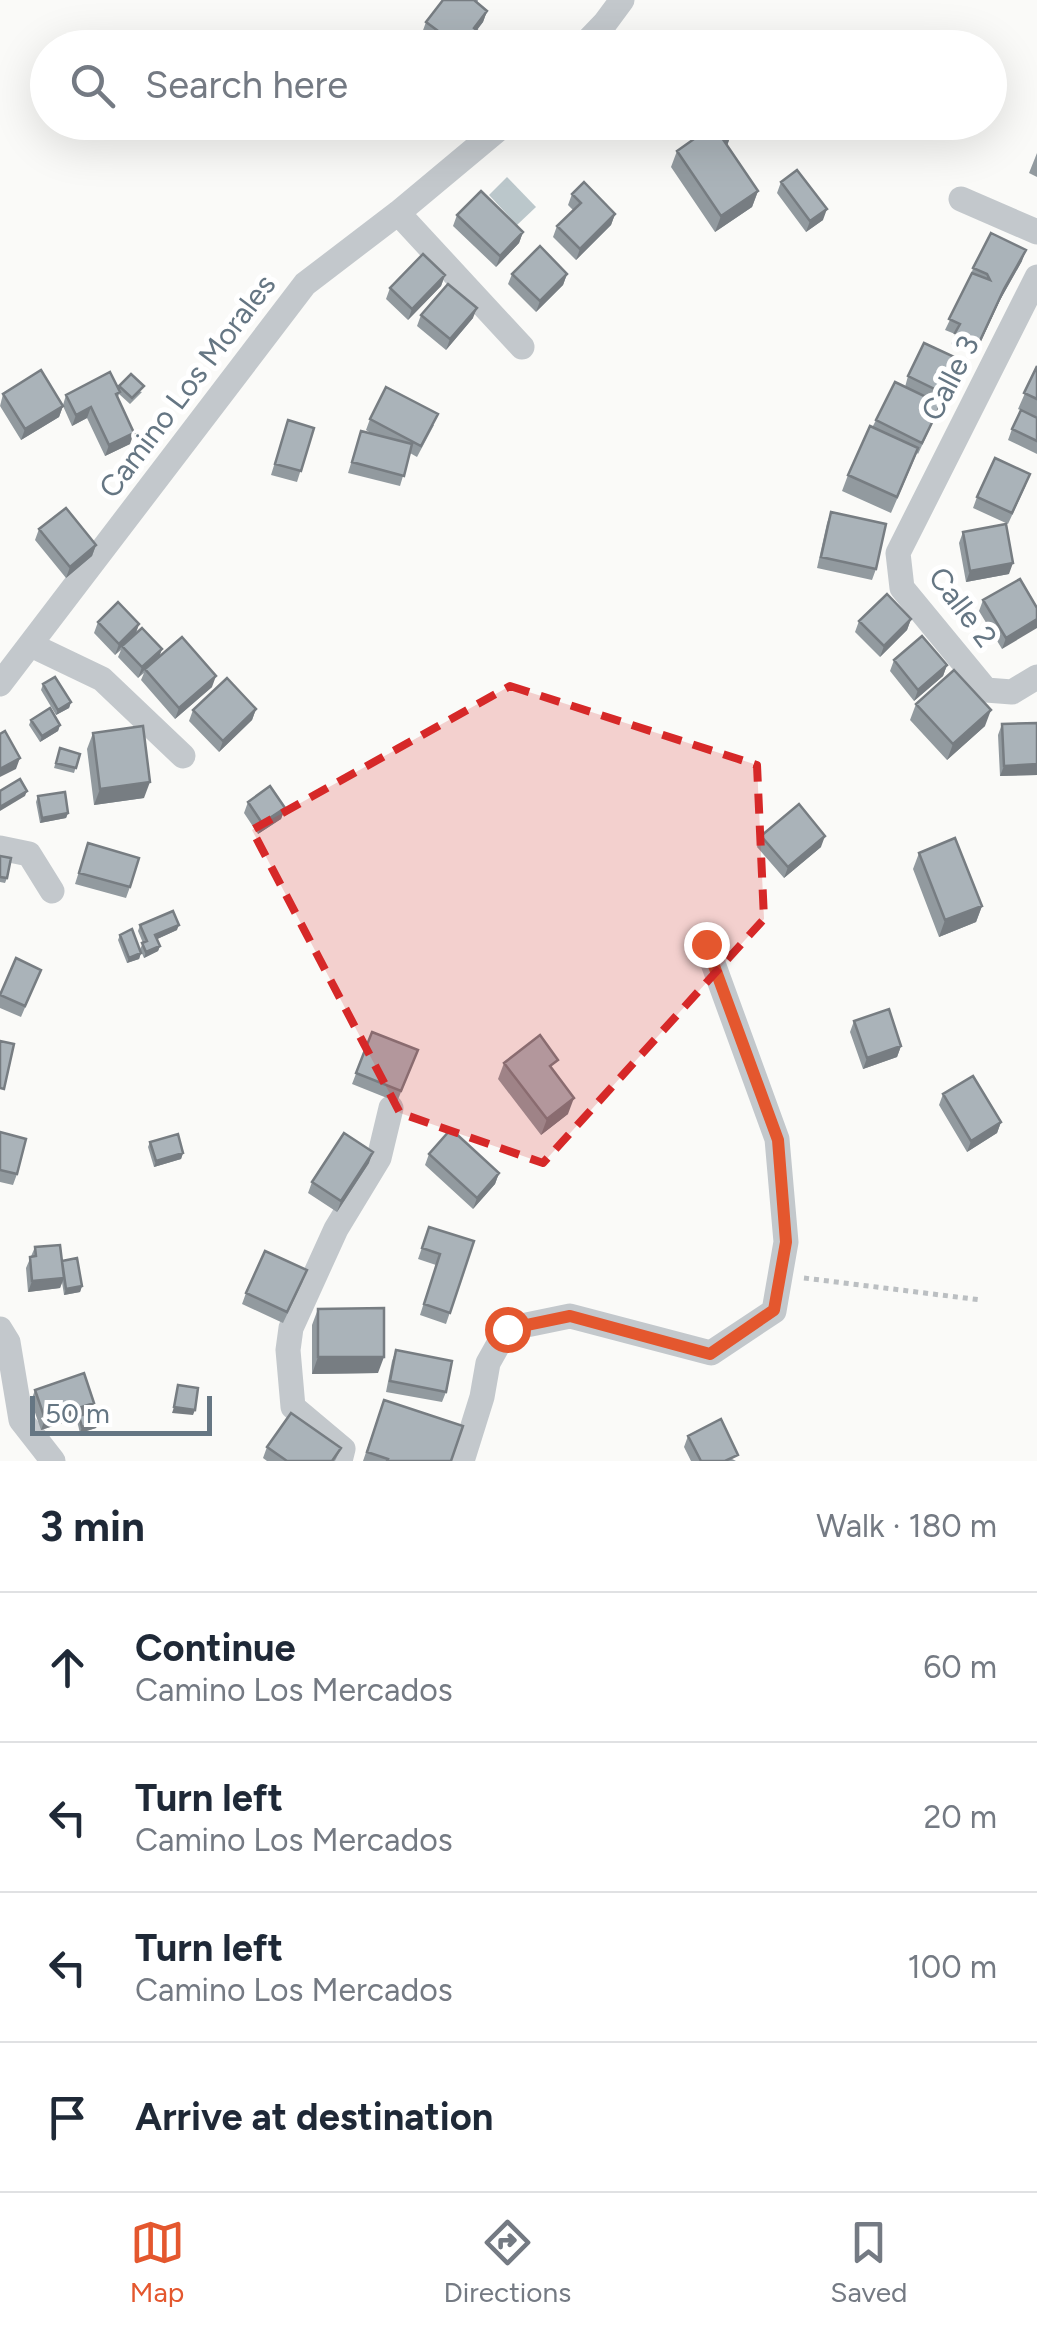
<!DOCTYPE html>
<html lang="en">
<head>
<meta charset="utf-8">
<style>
  body { margin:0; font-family:Figtree,sans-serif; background:#f6f6f7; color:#1f2937 }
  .scale { position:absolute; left:30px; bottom:25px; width:182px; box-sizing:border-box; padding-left:10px; border:5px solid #657683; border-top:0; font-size:28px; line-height:35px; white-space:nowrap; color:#657683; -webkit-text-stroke:8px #fff; paint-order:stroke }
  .stop { position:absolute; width:30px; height:30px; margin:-22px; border:8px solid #e4572e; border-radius:50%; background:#fff }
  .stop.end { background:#e4572e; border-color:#fff; box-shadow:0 2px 10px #0008 }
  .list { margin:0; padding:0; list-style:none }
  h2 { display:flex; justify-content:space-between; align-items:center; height:130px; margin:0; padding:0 40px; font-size:42px }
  h2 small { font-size:32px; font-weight:400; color:#747a83 }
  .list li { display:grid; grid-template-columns:65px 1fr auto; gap:30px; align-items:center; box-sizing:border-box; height:150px; padding:0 40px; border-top:2px solid #e0e1e3 }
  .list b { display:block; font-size:38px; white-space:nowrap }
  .list p { margin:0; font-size:32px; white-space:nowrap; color:#747a83 }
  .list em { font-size:32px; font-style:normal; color:#747a83 }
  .icon { flex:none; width:55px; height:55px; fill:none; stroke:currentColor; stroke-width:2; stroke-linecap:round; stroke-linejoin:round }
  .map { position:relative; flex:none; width:1037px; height:1461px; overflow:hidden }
  .search { position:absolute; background:#fff; box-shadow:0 10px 40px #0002; left:30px; right:30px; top:30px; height:110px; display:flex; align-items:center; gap:25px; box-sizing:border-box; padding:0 35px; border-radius:55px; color:#747a83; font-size:38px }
  .sheet { height:730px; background:#fff }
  nav { display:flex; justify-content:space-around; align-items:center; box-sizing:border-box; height:140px; border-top:2px solid #e0e1e3; background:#fff; font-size:28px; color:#747a83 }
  nav a { display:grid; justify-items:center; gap:5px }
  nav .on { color:#e4572e }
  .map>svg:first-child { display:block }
</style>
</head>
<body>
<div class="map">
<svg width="1037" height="1461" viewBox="0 0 1037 1461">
  <rect width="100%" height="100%" fill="#fafaf8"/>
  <path fill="#bbc7cb" d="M507,177L536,207L517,225L489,195Z"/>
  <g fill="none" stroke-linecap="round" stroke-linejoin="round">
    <path stroke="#bbbfc2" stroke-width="5" stroke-dasharray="5 5" stroke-linecap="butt" d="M804,1278L981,1300"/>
    <path stroke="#c3c8cc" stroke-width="25" d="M581,48L605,23L622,0
      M961,199L1037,232
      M398,213L522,347
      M1037,277L898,553L902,588L986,690L1012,692L1037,677
      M31,645L102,679L183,756
      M0,684L305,284L398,213L507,122
      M0,848L29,854L52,891
      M0,1329L8,1342L21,1420L53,1461
      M340,1461L343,1449L293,1407L288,1350L291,1328L336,1229L379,1158L391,1108
      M462,1461L482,1397L488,1363L507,1329L570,1316L711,1353L774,1311L786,1242L777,1139L706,944"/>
  </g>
  <path fill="#929a9f" d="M443,0H478L477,3L487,11L483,22L477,30L485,37L482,48H442L422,33L426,22Z
    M732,132L727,146L758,191L752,207L715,232L671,167L677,151Z
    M1037,153V177L1029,173Z
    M781,182L823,220L806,232L777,193Z
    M572,194L615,214L611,225L576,260L553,237L557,226L573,210L568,205Z
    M457,215L523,232L519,243L496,267L453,226Z
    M1022,261L1000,300L974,356L951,344L955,334L945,330L970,279L973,268Z
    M512,274H567L563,285L536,312L508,284Z
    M445,275L441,286L408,320L386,299L390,288Z
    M421,315L473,318L446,350L417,326Z
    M1037,366V418L1018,409Z
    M957,371L918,454L917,453L891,513L842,491L848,475L876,420L905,387L908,376Z
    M119,386L142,392L130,404L119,394L118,397L130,444L105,456L87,418L72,426L63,406L59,417L21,440L0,406L3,394L63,405L66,395L118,389Z
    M1037,418V454L1008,440L1012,429Z
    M370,419L434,425L417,457L410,453L400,486L348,473L361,431L372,434L366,430Z
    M288,420L314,428L297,482L271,475Z
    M1026,485L1008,524L973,508L977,497Z
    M831,512L876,569L872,580L817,568L827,523Z
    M39,529L96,545L92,556L66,578L35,540Z
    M963,532L1009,574L966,582L959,543Z
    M983,600L1037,608L1002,649L979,611Z
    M911,619L907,630L880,657L855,632L859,621Z
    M98,622L139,624L136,633L162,649L159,657L212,687L175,719L141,680L144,673L138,678L118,657L121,650L115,655L94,633Z
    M894,660L947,665L943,676L914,701L890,671Z
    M43,684L71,702L69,708L56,715L41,690Z
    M916,704L985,726L947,760L910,720Z
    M256,709L252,720L219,752L189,721L193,710Z
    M31,720L60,725L58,731L40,742L29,725Z
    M1037,723V775L1000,776L998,735L1002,724Z
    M93,733L144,798L94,805L87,749Z
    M60,748L80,754L74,773L54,768Z
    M38,796L68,813L66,818L40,823L36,802Z
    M248,802L285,808L281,819L258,834L244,813Z
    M761,836L821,847L784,878L757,847Z
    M88,843L130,887L126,898L75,884Z
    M919,853L982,906L976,922L939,937L913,869Z
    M0,856L7,878L5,883L0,882Z
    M140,925L177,930L157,939L160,946L158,951L144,958L140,949L143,943L138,931Z
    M120,935L141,953L139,959L127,963L118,940Z
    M41,970L21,1017L0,1008V992Z
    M854,1021L901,1046L897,1057L863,1069L850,1032Z
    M372,1032L418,1050L397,1102L352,1084Z
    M504,1063L554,1072L568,1114L541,1135L498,1079Z
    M943,1094L1001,1122L997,1133L967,1152L939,1105Z
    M0,1132L17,1174L13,1185L0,1182Z
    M150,1142L183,1153L181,1159L154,1167L148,1147Z
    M429,1154L499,1173L495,1184L473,1209L425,1165Z
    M369,1163L337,1212L308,1193L312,1182Z
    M429,1227L474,1241L446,1324L420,1315L436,1265L418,1259Z
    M35,1247L62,1261L82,1286L80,1292L64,1295L62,1282L60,1288L28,1292L26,1268Z
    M303,1281L283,1323L242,1304L246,1293Z
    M318,1309L378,1373L312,1374V1325Z
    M396,1350L446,1392L442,1402L386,1392L392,1361Z
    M35,1390L91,1412L98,1423L96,1428L80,1433L77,1421L78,1418L41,1430L31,1401Z
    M384,1400L451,1461H363Z
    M688,1436L736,1461H691L684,1447Z
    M267,1447L341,1448L335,1461H267L263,1458Z"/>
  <path fill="#777d82" d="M487,11L483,22L470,39L474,28Z
    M732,132L726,148L722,138Z
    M758,191L752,207L715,232L721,216Z
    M827,209L823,220L806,232L810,221Z
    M615,214L611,225L576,260L580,249Z
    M523,232L519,243L496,267L500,256Z
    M1026,250L1022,261L1000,300L974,356L1004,289Z
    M567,274L563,285L536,312L540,301Z
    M445,275L441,286L408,320L412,309Z
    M477,308L473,318L446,350L450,339Z
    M63,406L59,417L21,440L25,429Z
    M91,407L87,418L72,426L76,415Z
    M134,433L130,444L105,456L109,445Z
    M96,545L92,556L66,578L70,567Z
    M1013,563L1009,574L966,582L970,571Z
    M911,619L907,630L880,657L884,646Z
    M1037,619V628L1002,649L1006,638Z
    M139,624L135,635L122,646L115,655L119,644Z
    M162,649L158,660L145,669L138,678L142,667Z
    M947,665L943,676L914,701L918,690Z
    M216,676L212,687L175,719L179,708Z
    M71,702L69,708L56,715L58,710Z
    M256,709L252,720L219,752L223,741Z
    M991,710L985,726L947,760L953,744Z
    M60,725L58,731L40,742L42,736Z
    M20,758L16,769L0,777V769Z
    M1037,764V775L1000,776L1004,766Z
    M150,782L144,798L94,805L100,789Z
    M27,791L25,796L0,811V807Z
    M285,808L281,819L258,834L262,823Z
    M68,813L66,818L40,823L42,818Z
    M825,836L821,847L784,878L788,867Z
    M982,906L976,922L939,937L945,920Z
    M179,925L177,930L153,941L155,935Z
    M160,946L158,951L144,958L146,952Z
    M141,953L139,959L127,963L129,958Z
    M901,1046L897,1057L863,1069L867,1058Z
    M574,1098L568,1114L541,1135L547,1119Z
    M1001,1122L997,1133L967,1152L971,1141Z
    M373,1152L369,1163L337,1212L341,1201Z
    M183,1153L181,1159L154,1167L156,1161Z
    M499,1173L495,1184L473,1209L477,1198Z
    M64,1278L60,1288L28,1292L32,1281Z
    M82,1286L80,1292L64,1295L66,1289Z
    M318,1357H384L378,1373L312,1374Z
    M94,1403L90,1414L41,1430L45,1419Z
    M174,1407L195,1410L193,1415L172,1413Z
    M98,1423L96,1428L80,1433L82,1427Z"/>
  <path fill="#aab3b9" stroke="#777d82" stroke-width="2.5" d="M443,0H474L487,11L474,28L485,37L477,48H461L426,22Z
    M718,122H726L732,132L722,138L758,191L721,216L677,151Z
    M797,170L827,209L810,221L781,182Z
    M584,182L615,214L580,249L557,226L581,203L572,194Z
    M481,191L523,232L500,256L457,215Z
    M991,233L1026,250L1004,289L978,345L955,333L960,324L949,319L972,273L990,280L987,274L973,268Z
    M540,246L567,274L540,301L512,274Z
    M423,254L445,275L412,309L390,288Z
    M448,284L477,308L450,339L421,315Z
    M924,343L961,360L945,394L908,376Z
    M1037,366V399L1024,393Z
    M41,370L63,406L25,429L3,394Z
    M110,372L120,392L116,394L134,433L109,445L91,407L76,415L66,395Z
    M131,374L144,386L132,398L119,386Z
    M895,382L941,404L922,443L876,420Z
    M386,387L438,414L421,446L370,419Z
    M1021,410L1037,418V441L1012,429Z
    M288,420L314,428L301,471L275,464Z
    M870,426L918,448L897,497L848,475Z
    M361,431L412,444L404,476L352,462Z
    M995,458L1030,474L1012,513L977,497Z
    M66,508L96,545L70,567L39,529Z
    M831,512L886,524L876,569L821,557Z
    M1006,524L1013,563L970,571L963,532Z
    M1020,579L1037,608V619L1006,638L983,600Z
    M887,594L911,619L884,646L859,621Z
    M118,602L139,624L119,644L98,622Z
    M142,628L162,649L142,667L122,646Z
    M922,636L947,665L918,690L894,660Z
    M182,637L216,676L179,708L145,669Z
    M954,670L991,710L953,744L916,704Z
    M55,677L71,702L58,710L43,684Z
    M227,678L256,709L223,741L193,710Z
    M50,708L60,725L42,736L31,720Z
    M1037,723V764L1004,766L1002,724Z
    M143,726L150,782L100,789L93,733Z
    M5,731L20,758L0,769V734Z
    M60,748L80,754L76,768L56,763Z
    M20,779L27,791L0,807V791Z
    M270,786L285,808L262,823L248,802Z
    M65,792L68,813L42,818L38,796Z
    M799,804L825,836L788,867L761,836Z
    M955,838L982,906L945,920L919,853Z
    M88,843L139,858L130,887L79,873Z
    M0,856L11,858L7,878L0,877Z
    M173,911L179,925L155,935L160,946L146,952L142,943L147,941L140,925Z
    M132,929L141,953L129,958L120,935Z
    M16,958L41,970L25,1006L0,995Z
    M889,1009L901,1046L867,1058L854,1021Z
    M372,1032L418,1050L401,1091L356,1073Z
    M540,1035L558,1060L550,1066L574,1098L547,1119L504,1063Z
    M0,1041L14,1044L4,1089L0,1088Z
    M973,1076L1001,1122L971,1141L943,1094Z
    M451,1129L499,1173L477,1198L429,1154Z
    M0,1132L26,1139L17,1174L0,1170Z
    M344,1133L373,1152L341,1201L312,1182Z
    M178,1134L183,1153L156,1161L150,1142Z
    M429,1227L474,1241L450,1313L424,1304L440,1254L422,1248Z
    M60,1245L64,1278L32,1281L30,1257L36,1256L35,1247Z
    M265,1251L307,1270L287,1312L246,1293Z
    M77,1258L82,1286L66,1289L62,1261Z
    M384,1308V1357H318V1309Z
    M396,1350L452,1361L446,1392L390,1381Z
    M84,1373L94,1403L45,1419L35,1390Z
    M178,1385L198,1388L195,1410L174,1407Z
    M384,1400L463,1426L451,1461H387L388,1459L367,1452Z
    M94,1411L98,1423L82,1427L79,1416Z
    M291,1413L341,1448L332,1461H287L267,1447Z
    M721,1419L738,1455L725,1461H701L688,1436Z"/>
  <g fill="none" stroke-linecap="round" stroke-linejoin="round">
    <path stroke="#e4572e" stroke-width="12" d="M507,1329L570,1316L710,1354L774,1310L786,1242L778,1140L706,944"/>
  </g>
  <path fill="#d62828" fill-opacity="0.2" stroke="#d62828" stroke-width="8" stroke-dasharray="20 12" stroke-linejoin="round" d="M510,686L757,765L764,919L543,1163L400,1113L252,830Z"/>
  <g text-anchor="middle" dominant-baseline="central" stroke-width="10" stroke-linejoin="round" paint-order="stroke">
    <g font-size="30" fill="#657683" stroke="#fff">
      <text transform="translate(950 378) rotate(-63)">Calle 3</text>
      <text transform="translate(187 386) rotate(-53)">Camino Los Morales</text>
      <text transform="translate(963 607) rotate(53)">Calle 2</text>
    </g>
  </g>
</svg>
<div class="scale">50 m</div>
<div class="stop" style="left:507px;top:1329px"></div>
<div class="stop end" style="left:706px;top:944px"></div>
<div class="search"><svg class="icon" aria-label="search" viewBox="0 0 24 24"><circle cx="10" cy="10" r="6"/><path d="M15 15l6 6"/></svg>Search here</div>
</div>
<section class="sheet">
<h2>3 min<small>Walk · 180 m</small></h2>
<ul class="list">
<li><svg class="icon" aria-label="ahead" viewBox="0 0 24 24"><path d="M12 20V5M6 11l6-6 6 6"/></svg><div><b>Continue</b><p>Camino Los Mercados</p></div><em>60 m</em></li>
<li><svg class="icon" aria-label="left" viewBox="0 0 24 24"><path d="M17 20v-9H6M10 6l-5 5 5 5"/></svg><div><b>Turn left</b><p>Camino Los Mercados</p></div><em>20 m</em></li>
<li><svg class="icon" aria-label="left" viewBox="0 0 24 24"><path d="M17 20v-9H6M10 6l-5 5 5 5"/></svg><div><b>Turn left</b><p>Camino Los Mercados</p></div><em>100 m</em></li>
<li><svg class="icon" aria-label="arrive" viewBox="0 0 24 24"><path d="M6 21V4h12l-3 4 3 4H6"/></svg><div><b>Arrive at destination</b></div></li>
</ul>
</section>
<nav>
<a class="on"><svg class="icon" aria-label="map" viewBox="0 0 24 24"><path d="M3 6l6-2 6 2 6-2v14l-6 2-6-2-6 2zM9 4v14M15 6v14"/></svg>Map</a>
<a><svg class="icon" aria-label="directions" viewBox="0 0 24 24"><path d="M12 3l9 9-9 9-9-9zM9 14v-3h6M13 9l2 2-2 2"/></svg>Directions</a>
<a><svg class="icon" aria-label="saved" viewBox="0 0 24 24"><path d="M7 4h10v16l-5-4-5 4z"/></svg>Saved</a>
</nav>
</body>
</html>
